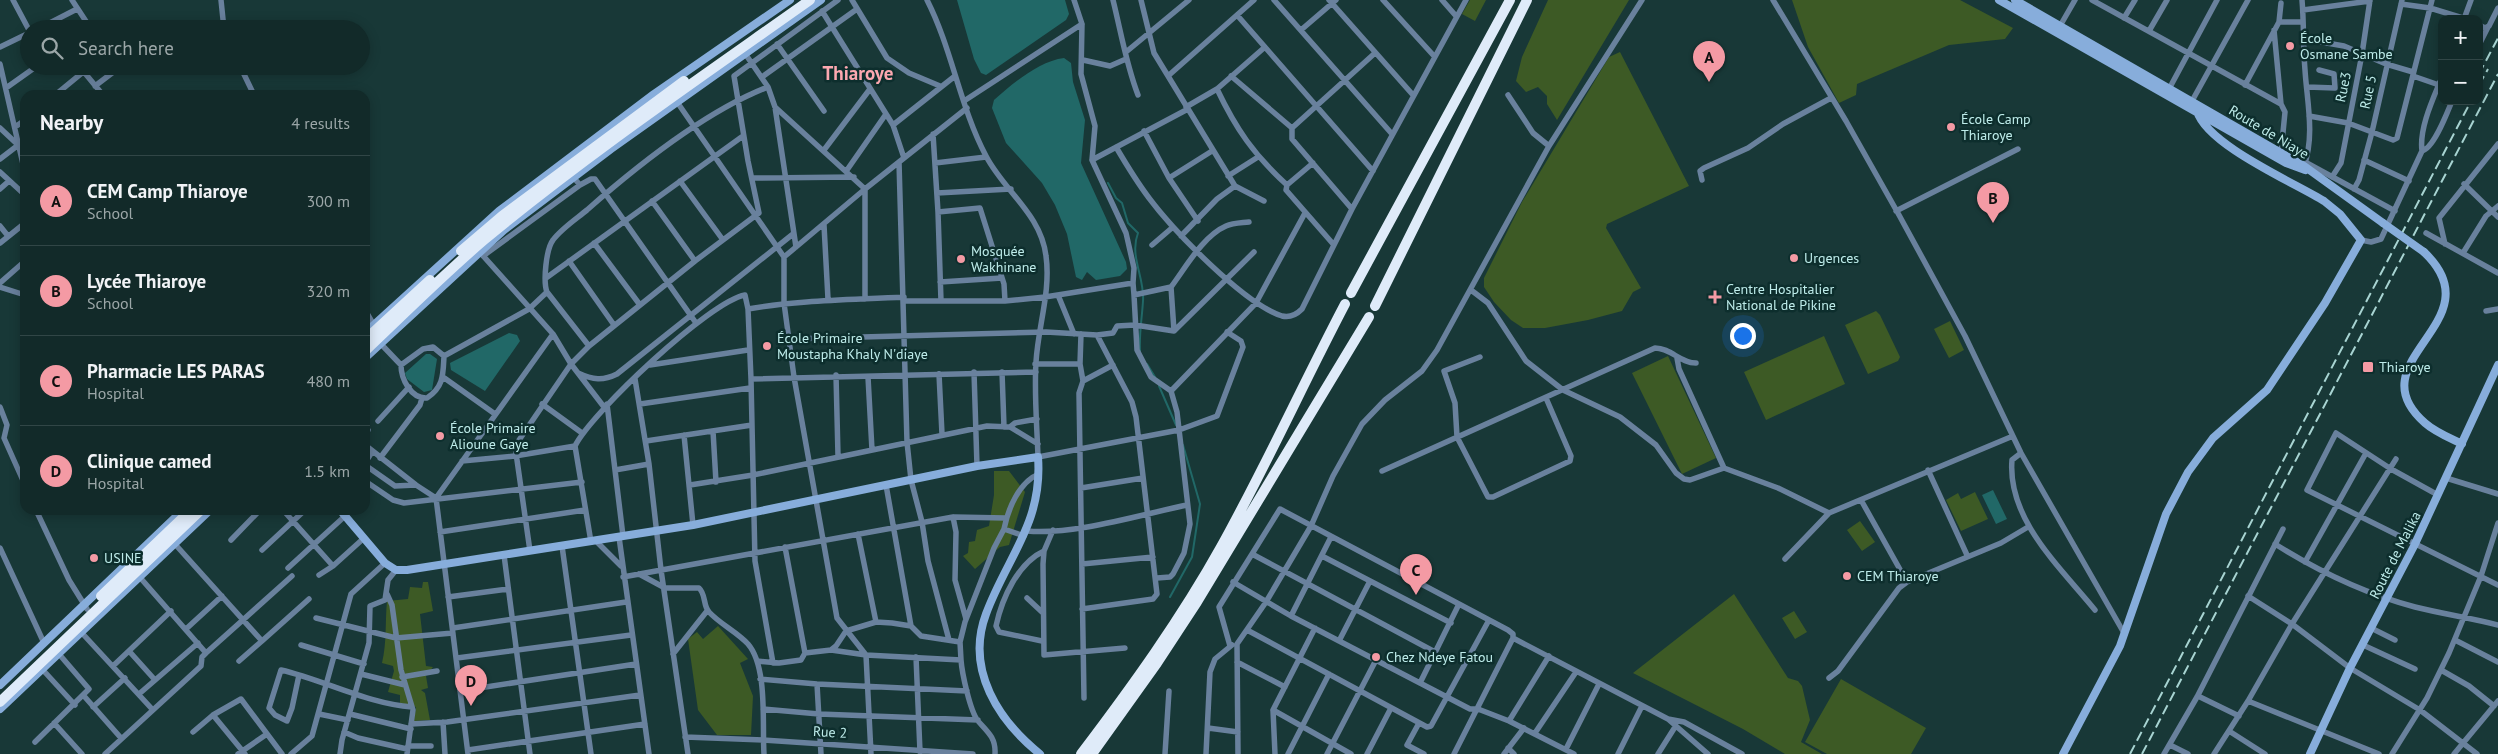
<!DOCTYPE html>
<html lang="en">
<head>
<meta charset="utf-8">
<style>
  body { margin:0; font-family:"PT Sans",sans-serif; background:#1f3635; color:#f1f3f6 }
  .controls { position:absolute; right:15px; top:15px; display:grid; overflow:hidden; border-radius:10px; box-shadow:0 2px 12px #0003 }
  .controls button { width:45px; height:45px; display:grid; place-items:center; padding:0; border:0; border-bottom:1px solid #314646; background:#122a29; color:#f1f3f6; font:25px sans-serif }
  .you { position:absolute; left:1742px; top:335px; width:18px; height:18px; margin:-12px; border:4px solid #fff; border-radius:50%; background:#1a73e8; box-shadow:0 0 0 8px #1a73e833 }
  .badge { display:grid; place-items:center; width:32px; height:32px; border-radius:50%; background:#f49aa4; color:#111; font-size:16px; font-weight:700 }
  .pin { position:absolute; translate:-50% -41px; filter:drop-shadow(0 1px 2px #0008) }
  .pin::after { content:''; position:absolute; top:26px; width:18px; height:15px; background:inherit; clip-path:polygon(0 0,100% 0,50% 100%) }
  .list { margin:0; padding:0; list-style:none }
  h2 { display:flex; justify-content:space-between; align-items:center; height:65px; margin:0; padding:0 20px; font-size:21px }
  h2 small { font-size:16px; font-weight:400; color:#9ca7a8 }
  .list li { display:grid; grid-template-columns:32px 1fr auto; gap:15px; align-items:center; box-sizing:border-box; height:90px; padding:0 20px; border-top:1px solid #314646 }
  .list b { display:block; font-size:19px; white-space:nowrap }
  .list p { margin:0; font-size:16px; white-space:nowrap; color:#9ca7a8 }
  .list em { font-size:16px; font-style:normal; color:#9ca7a8 }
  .icon { flex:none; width:28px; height:28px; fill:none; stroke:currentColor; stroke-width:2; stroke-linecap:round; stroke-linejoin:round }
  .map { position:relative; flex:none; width:2498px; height:754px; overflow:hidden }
  .search { position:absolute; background:#122a29; box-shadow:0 2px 12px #0003; left:20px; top:20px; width:350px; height:55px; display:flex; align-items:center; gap:12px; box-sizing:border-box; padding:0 18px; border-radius:28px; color:#9ca7a8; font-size:19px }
  .panel { position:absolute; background:#122a29; box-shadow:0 2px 12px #0003; left:20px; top:90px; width:350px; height:425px; border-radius:15px }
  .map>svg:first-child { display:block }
</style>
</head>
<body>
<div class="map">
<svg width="2498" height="754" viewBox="0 0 2498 754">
  <rect width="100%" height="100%" fill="#183837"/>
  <path fill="#3d5a25" d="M1470,0H1486L1475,21L1462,14Z
    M1548,0H1629L1557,120L1547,104V96L1538,87L1526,92L1516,81L1522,57Z
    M1792,0H1960L2013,28L2005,39L1949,45L1857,84L1856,95L1839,103L1808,47Z
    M1620,52L1689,186L1607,224L1606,228L1641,288L1633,292L1622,311L1588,320L1545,328H1523L1511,320L1494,302L1484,287V278L1522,202L1609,57Z
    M1876,311L1880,315L1900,357L1898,361L1868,374L1845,325Z
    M1950,321L1964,350L1949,358L1934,329Z
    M1824,336L1845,384L1766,420L1744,372Z
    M1668,356L1716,458L1682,474L1632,373Z
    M994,471H1009L1025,492L1009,545L1000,547L975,569L963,556L968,553L969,542L975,541L977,530L989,526L994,495Z
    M1975,492L1988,519L1961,531L1946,500L1958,493L1961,499Z
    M1860,521L1875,542L1862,551L1847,530Z
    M423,582H428L433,611L420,614L426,666L433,667L426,676L428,688L421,690L425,693L430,720L414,721L416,707L400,703V695L388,692L394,671L393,666L382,663C387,642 385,622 387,601L408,599L410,587L422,588Z
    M1734,594L1788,678L1798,681L1802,686L1810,720L1801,742L1822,754H1785L1743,729L1633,673Z
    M1794,611L1807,632L1795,639L1782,618Z
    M718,626L748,659L740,663L753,696L751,735H717L698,710L688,639L697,632L703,639Z
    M1841,679L1926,728L1911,754H1827L1805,742Z"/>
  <path fill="#216867" d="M957,0H1065L1069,14L1066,20L986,75L981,73L974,59Z
    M1064,58L1071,63L1073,82L1085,120L1081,163L1126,262L1127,269L1120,276L1096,280L1087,272L1082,280L1076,277L1067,234L1055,205L1042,183L1006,143L992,108L994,100C1012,84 1039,61 1064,58Z
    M509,333L517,335L520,341L485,391L451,370L450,363Z
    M426,354H430L437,359L432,390L424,392L407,379L405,373Z
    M1993,490L2007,519L1996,524L1982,495Z"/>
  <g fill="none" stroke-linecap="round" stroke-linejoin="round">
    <path stroke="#216867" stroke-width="2" d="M1108,183L1116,198L1122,203L1128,223L1138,233C1129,256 1145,278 1143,301C1142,318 1139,334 1140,351
      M1147,364L1155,377
      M1159,386L1176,425
      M1170,597L1192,557L1200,504L1183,445"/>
    <path stroke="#69819d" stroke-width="5.5" d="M13,0L29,30
      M72,0L91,29
      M221,0L224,29
      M852,0L887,58L909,73L940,86
      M927,0C952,49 960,107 986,156C1004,191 1041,214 1046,256C1051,291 1038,327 1036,362C1034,393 1037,426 1038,457L1179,430L1217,416L1243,347L1241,341L1227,332
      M1113,0C1121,32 1126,64 1138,95
      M1141,0L1154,53L1235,186
      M1274,0L1392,134
      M1329,0L1413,95
      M1383,0L1434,56
      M1442,0L1456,16
      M1773,0L1846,121L1899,215L1965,336L2021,453L2124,633
      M2092,0L2281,104
      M2302,0C2304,23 2303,47 2305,70C2307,102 2315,135 2304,166
      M2401,4L2430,8L2466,19
      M2303,10L2370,1
      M822,11L893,125L904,158
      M1237,15L1373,171
      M2124,18L2135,0
      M2464,19L2471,0
      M2279,22L2281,3
      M2479,25L2485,28L2489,26L2498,8
      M2060,26L2075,0
      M38,29L77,9
      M1301,30L1336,0
      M2274,30L2281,104L2285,112L2281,153
      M2149,31L2167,0
      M2304,39L2344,46L2386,64L2413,72
      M777,44L824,111
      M2479,45L2488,27
      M0,47L29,33
      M744,52L768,87L775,107L796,247
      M1126,52L1189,0
      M1083,60L1110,66L1126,59
      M0,64L25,173
      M79,66L103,95
      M240,66L254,95
      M1168,76L1254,0
      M1231,76L1292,128
      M2413,76L2439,85
      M762,77L857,9
      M2245,85L2279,22H2303
      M95,86L116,70V66
      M2307,87L2335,88L2334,74L2319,70
      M6,88L37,66
      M1217,89C1236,129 1254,155 1287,185
      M2169,89L2217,0
      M55,95L83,72
      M1508,95L1533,133L1549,146
      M675,99L784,257V303L794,377L837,618L866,655L871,754
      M964,101L1082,24
      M2192,101L2248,0
      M775,107L865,189V299
      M1186,107L1217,89L1265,47
      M2309,116L2348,123L2393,140L2397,138L2432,0
      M893,125L955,76
      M15,127L25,120
      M0,128L16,143
      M1144,131L1169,178L1198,221
      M933,134L938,212L941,301
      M1116,147C1126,164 1137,182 1149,198C1173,230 1244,304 1282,316C1290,318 1297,314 1302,309L1352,209L1466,0
      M824,150L870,89
      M2422,151C2434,148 2447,113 2452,101
      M0,159L17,146
      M1092,160L1188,109
      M2364,160L2409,181
      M899,162L907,442L911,480L922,522L928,561L949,640
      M2305,162L2395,211
      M935,163L986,157
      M1313,163L1287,185L1286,190L1334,245
      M847,170L886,114
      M0,172L25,195
      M1228,176L1258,157
      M2332,177L2341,163L2362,54L2370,0
      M574,178L580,185L591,179H595L696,323
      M752,178L854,177
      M1169,178L1212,151
      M1702,180L1700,171L1704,168L1748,148L1783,124L1831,98
      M680,181L723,240
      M2464,184L2498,217
      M0,189L9,181
      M2354,189L2359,180L2372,132L2402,0
      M937,193L1011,189
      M652,201L695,261
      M1352,209L1292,139V128L1375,53
      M1896,211L2018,149
      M938,212L980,208L1004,284L1005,301
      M824,225L828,299
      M0,226L8,236
      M2426,233L2498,273
      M1181,236L1217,199L1235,186L1264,201
      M2361,240L2371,242L2381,239L2422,151C2419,128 2433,99 2442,77
      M0,243L25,223
      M594,243L640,305
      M2445,244L2439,218L2498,144
      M1152,245L1173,227
      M477,249L553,334L571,364L604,407
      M2463,253L2486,216L2498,206
      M483,256L580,185
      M784,257L865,189L967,108
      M569,261L614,325
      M546,278L743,136
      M940,282L1002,278
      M0,283L25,261
      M1133,283L1134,295L1171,287
      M0,287L25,295
      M1471,290L1488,303L1526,361L1563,390L1620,417L1656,445L1676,473L1684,479L1690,480L1724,468L1778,488L1829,513
      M1058,295L1074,334
      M1134,295L1137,350L1151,377L1171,391
      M904,301H1005L1045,297L1133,283L1134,268L1126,233L1092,160L1095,126L1081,74L1082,24L1074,0
      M748,309C800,300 851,300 904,297
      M365,310L375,327
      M2486,311L2498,309
      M1174,331L1171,287C1186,267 1203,236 1226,226C1233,223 1241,223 1249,222
      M1081,334L1080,364L1083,381L1079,393L1084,698
      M789,339L1046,332L1097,335L1113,333L1117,326L1135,325L1174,331L1254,252
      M380,343L401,365
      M589,346L547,292C543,282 546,249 553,240C561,229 576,219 587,210C637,166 706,111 768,87
      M444,356L433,347L423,349L401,365C401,379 411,399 427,398C444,387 443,374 444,356L529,309L547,292
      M1480,357L1444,371L1455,403L1457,437L1488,497H1493L1570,461L1571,456L1546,398
      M1677,358L1679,369L1724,468
      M1035,364H1080
      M650,365L748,350
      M974,372L977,466
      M1002,372L1004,427
      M578,373C593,380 603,381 617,374L793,234
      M939,374L942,434
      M836,375L838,456
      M443,377L495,414
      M868,377L872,450
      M635,379L649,464L661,570L688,754
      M751,379L1036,372
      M1083,381L1113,365
      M542,404L582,433
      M607,404L623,536
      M640,404L750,388
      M0,407L7,425L4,438L25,485
      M378,421L409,387
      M1010,427L1015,423L1037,419
      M713,431L716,482
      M365,435L368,430
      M684,435L693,525
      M646,441L752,425
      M365,445L416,485L436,498
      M2021,453L2012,460C2007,519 2060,567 2095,610
      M380,458L420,405L422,398
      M462,461L515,456L575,446
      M365,463L372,452
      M365,465L395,486L416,485
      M615,470L649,464
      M1928,470L1967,555
      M1382,471L1655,348C1671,348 1680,363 1696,363
      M2446,478L2498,494
      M365,481L393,500L404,503L582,482
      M690,485L753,475L987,426L1010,427L1038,444
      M886,485L911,626
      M1081,488L1143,478
      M2438,495L2391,469L2336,433L2307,490L2498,585
      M1861,500L1907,582
      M36,510L69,580L87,609
      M283,510L333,566L364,538
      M954,517L1006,518
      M1004,529C1008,509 1019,482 1039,474
      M1053,530L1044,551L1043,564L1044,655L1125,648
      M1027,531C1075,535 1139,515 1187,505
      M440,532L585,510
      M858,534L876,622
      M619,537L649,754
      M231,540L260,510
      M596,541L621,566
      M591,542L575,446C591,413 710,301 745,295L748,309L751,379L755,561L773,663
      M174,543L262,641L309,599
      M2275,544C2318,571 2366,594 2415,607C2443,614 2471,618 2498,625
      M562,546L591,754
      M0,548L44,643
      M262,550L305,510
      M530,551L515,446L571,364L589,346L695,261L759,213L748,161L734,76L838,0
      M1252,554L1435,652
      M504,555L530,754
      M1322,556L1451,623
      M1785,559L1829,513L2013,436
      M2305,562L2366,453
      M1082,564L1153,557
      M288,568L345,516
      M137,574L206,653
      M639,574L665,588H699C706,594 703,606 709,612C720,624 737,632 748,644C768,667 762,725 764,754
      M319,575L333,566
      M623,577L953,517L956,532L955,580L966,619
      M1157,578L1170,577L1173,574L1184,553L1190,524L1177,412L1171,391L1256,303L1305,213
      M1233,582L1291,616L1470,709H1478L1509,721L1574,754
      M387,594L392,605L401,670L413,710L407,754
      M2248,596L2292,624L2350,668L2420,710L2477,754
      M448,597L508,589
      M1027,598L1043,613
      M1082,609L1153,599L1157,594L1136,417L1132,402L1097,335
      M1291,616L1331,537
      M316,618L396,638L453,633
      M453,628L626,602
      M2371,628L2395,640
      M186,629L222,596
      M1247,630L1427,727L1431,726L1489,620
      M81,632L152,709
      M2455,640L2498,662
      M1042,641L999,632L996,626C1002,598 1018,563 1044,551
      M1339,641L1370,581
      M960,642L965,622L994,548L1004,529L1024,536
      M301,645L364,664
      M2363,645L2415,669
      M1230,646L1219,607L1280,509L1508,630L1513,634V638L1668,719L1708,754
      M831,650L836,646L846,631L876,622L892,623L911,626L921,636L960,642L961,660
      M129,651L155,680
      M805,653L831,650L866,655L961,660C962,673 970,711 978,721C988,732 996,738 995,754
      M673,654L707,611
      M916,657L920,752
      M457,658L631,635
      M239,661L262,641
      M757,661L779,663L801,660L805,653L785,547
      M1237,662L1285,687
      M113,666L171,611
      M42,669L75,705
      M2441,670L2469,686L2494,706
      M361,674L405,685
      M299,675L292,708L287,721L275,715L269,708L281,670C324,680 368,704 412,707
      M402,677L437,671
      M1829,678L1838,671L1899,588L1907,582L2001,543L2028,527
      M760,679L817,684L967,691
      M1420,683L1459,604
      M817,684L821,754
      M460,691L636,664
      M139,694L198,643
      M84,696L121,738
      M2198,696L2239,716
      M2248,701L2379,754
      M93,707L125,678
      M763,709L819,714L978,720
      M1273,710L1351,754
      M319,714L348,720
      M350,714L411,729
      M213,715L245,754
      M1668,719L1684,722L1742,754
      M1509,721L1549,656
      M443,722L445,754
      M54,723L82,754
      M1419,723L1407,745L1424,754
      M411,724L447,722L640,695
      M1208,728L1238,732
      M2229,731L2265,754
      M193,732L213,715L241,699L282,754
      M344,732L358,738L407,749
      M1535,733L1576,672
      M685,737L763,740L973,754
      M35,742L89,689L59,654
      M2170,745L2188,754
      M408,746H431
      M1508,748L1514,754
      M1566,749L1599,684
      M468,750L645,724
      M105,754L201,666L202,657L206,653L292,576
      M238,754L267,734
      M291,754L312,736L351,594L385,563
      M340,754L342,740L369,643L370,606L385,600L388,580L396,570
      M468,754L436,498L553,334
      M1165,754L1169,691
      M1206,754L1210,672L1215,659L1232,645
      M1238,754L1237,644L1266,602L1311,526L1333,476L1362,424L1385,400L1422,371L1437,350L1549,146L1642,0
      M1275,754L1273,710L1315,628
      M1288,754L1329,674
      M1327,754L1376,660
      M1367,754L1391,708
      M1454,754L1513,638
      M1504,754L1524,728
      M1618,754L1642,706
      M1658,754L1675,727
      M2164,754L2197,697L2283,529
      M2214,754L2248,701L2292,624L2396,459
      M2392,754L2427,698L2449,653L2481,576L2498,523
      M2454,754L2498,701"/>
    <path stroke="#87addb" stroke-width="8" d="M1999,0L2286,163L2305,170
      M2015,0L2304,166L2383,223
      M2424,252C2498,322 2353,360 2425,423C2435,432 2450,438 2462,444
      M365,333L499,211L654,94L790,0
      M365,358L504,230L611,149L821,0
      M340,510L385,563L396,570H407L693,525L977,466L1038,457C1043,523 1007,557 986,614C965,670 999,721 1040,754
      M0,685L183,510
      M0,709L210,510
      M2063,754L2120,646L2166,514L2188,472L2213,438L2267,390L2325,303L2361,240L2340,214L2324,201C2293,182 2207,145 2197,111
      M2310,754L2350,668L2414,546L2498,365"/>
    <path stroke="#dfebf9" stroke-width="10" d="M461,251L502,216L684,81
      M1351,293L1510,0
      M1375,306L1527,0
      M365,340L430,280
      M365,351C404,314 443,275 484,240C588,154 700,78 810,0
      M101,596L191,510
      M0,702L201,510
      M1081,754C1131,688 1181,619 1221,547C1265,468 1303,384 1345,304
      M1092,754L1157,663L1197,602L1369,317"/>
    <path stroke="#a8d4d2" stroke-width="2" stroke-dasharray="10 5" stroke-linecap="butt" d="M2479,74L2498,38
      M2479,85L2488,69
      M2130,754L2471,101
      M2142,754L2498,74"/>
    <path stroke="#87addb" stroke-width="8" d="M2383,223L2424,252"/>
  </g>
  <g fill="#f49aa4" stroke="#0d2e2d" stroke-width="2">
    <circle cx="2290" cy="46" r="5"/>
    <circle cx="1951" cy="127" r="5"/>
    <circle cx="1794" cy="258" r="5"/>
    <circle cx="961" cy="259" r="5"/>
    <path d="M1712.5 289.5h5v5h5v5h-5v5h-5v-5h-5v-5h5z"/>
    <circle cx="767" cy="346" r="5"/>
    <rect x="2362" y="361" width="12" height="12" rx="2.5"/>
    <circle cx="440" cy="436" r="5"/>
    <circle cx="94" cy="558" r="5"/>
    <circle cx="1847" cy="576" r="5"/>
    <circle cx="1376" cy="657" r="5"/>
  </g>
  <g text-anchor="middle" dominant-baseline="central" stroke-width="5" stroke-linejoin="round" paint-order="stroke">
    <g font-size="14" fill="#beecea" stroke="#0d2e2d" text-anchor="start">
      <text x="2300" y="38">École<tspan x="2300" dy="16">Osmane Sambe</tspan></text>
      <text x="1961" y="119">École Camp<tspan x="1961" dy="16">Thiaroye</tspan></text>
      <text x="971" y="251">Mosquée<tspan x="971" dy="16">Wakhinane</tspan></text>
      <text x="1804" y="258">Urgences</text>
      <text x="1726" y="289">Centre Hospitalier<tspan x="1726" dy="16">National de Pikine</tspan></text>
      <text x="777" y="338">École Primaire<tspan x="777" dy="16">Moustapha Khaly N'diaye</tspan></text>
      <text x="2379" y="367">Thiaroye</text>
      <text x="450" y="428">École Primaire<tspan x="450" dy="16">Alioune Gaye</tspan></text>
      <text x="104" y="558">USINE</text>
      <text x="1857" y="576">CEM Thiaroye</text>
      <text x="1386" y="657">Chez Ndeye Fatou</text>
    </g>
    <g font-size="14" fill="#beecea" stroke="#0d2e2d">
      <text transform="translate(2343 87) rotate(-78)">Rue3</text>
      <text transform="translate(2368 92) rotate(-78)">Rue 5</text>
      <text transform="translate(2269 132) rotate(31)">Route de Niaye</text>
      <text transform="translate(2395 555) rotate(-63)">Route de Malika</text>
      <text transform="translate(830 732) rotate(3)">Rue 2</text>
    </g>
    <g font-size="19" font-weight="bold" fill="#fca8b0" stroke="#0d2e2d">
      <text x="858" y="73">Thiaroye</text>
    </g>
  </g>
</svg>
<div class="controls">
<button>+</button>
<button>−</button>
</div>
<div class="you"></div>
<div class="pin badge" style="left:1709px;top:82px">A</div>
<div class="pin badge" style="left:1993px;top:223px">B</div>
<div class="pin badge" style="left:1416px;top:595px">C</div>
<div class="pin badge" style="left:471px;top:706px">D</div>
<div class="search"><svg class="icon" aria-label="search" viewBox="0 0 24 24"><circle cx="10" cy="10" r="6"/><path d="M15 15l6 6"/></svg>Search here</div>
<section class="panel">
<h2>Nearby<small>4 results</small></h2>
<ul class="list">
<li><span class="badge">A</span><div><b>CEM Camp Thiaroye</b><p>School</p></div><em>300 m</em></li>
<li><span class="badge">B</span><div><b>Lycée Thiaroye</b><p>School</p></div><em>320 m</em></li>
<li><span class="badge">C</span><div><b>Pharmacie LES PARAS</b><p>Hospital</p></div><em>480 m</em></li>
<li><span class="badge">D</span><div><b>Clinique camed</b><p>Hospital</p></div><em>1.5 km</em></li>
</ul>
</section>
</div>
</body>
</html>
